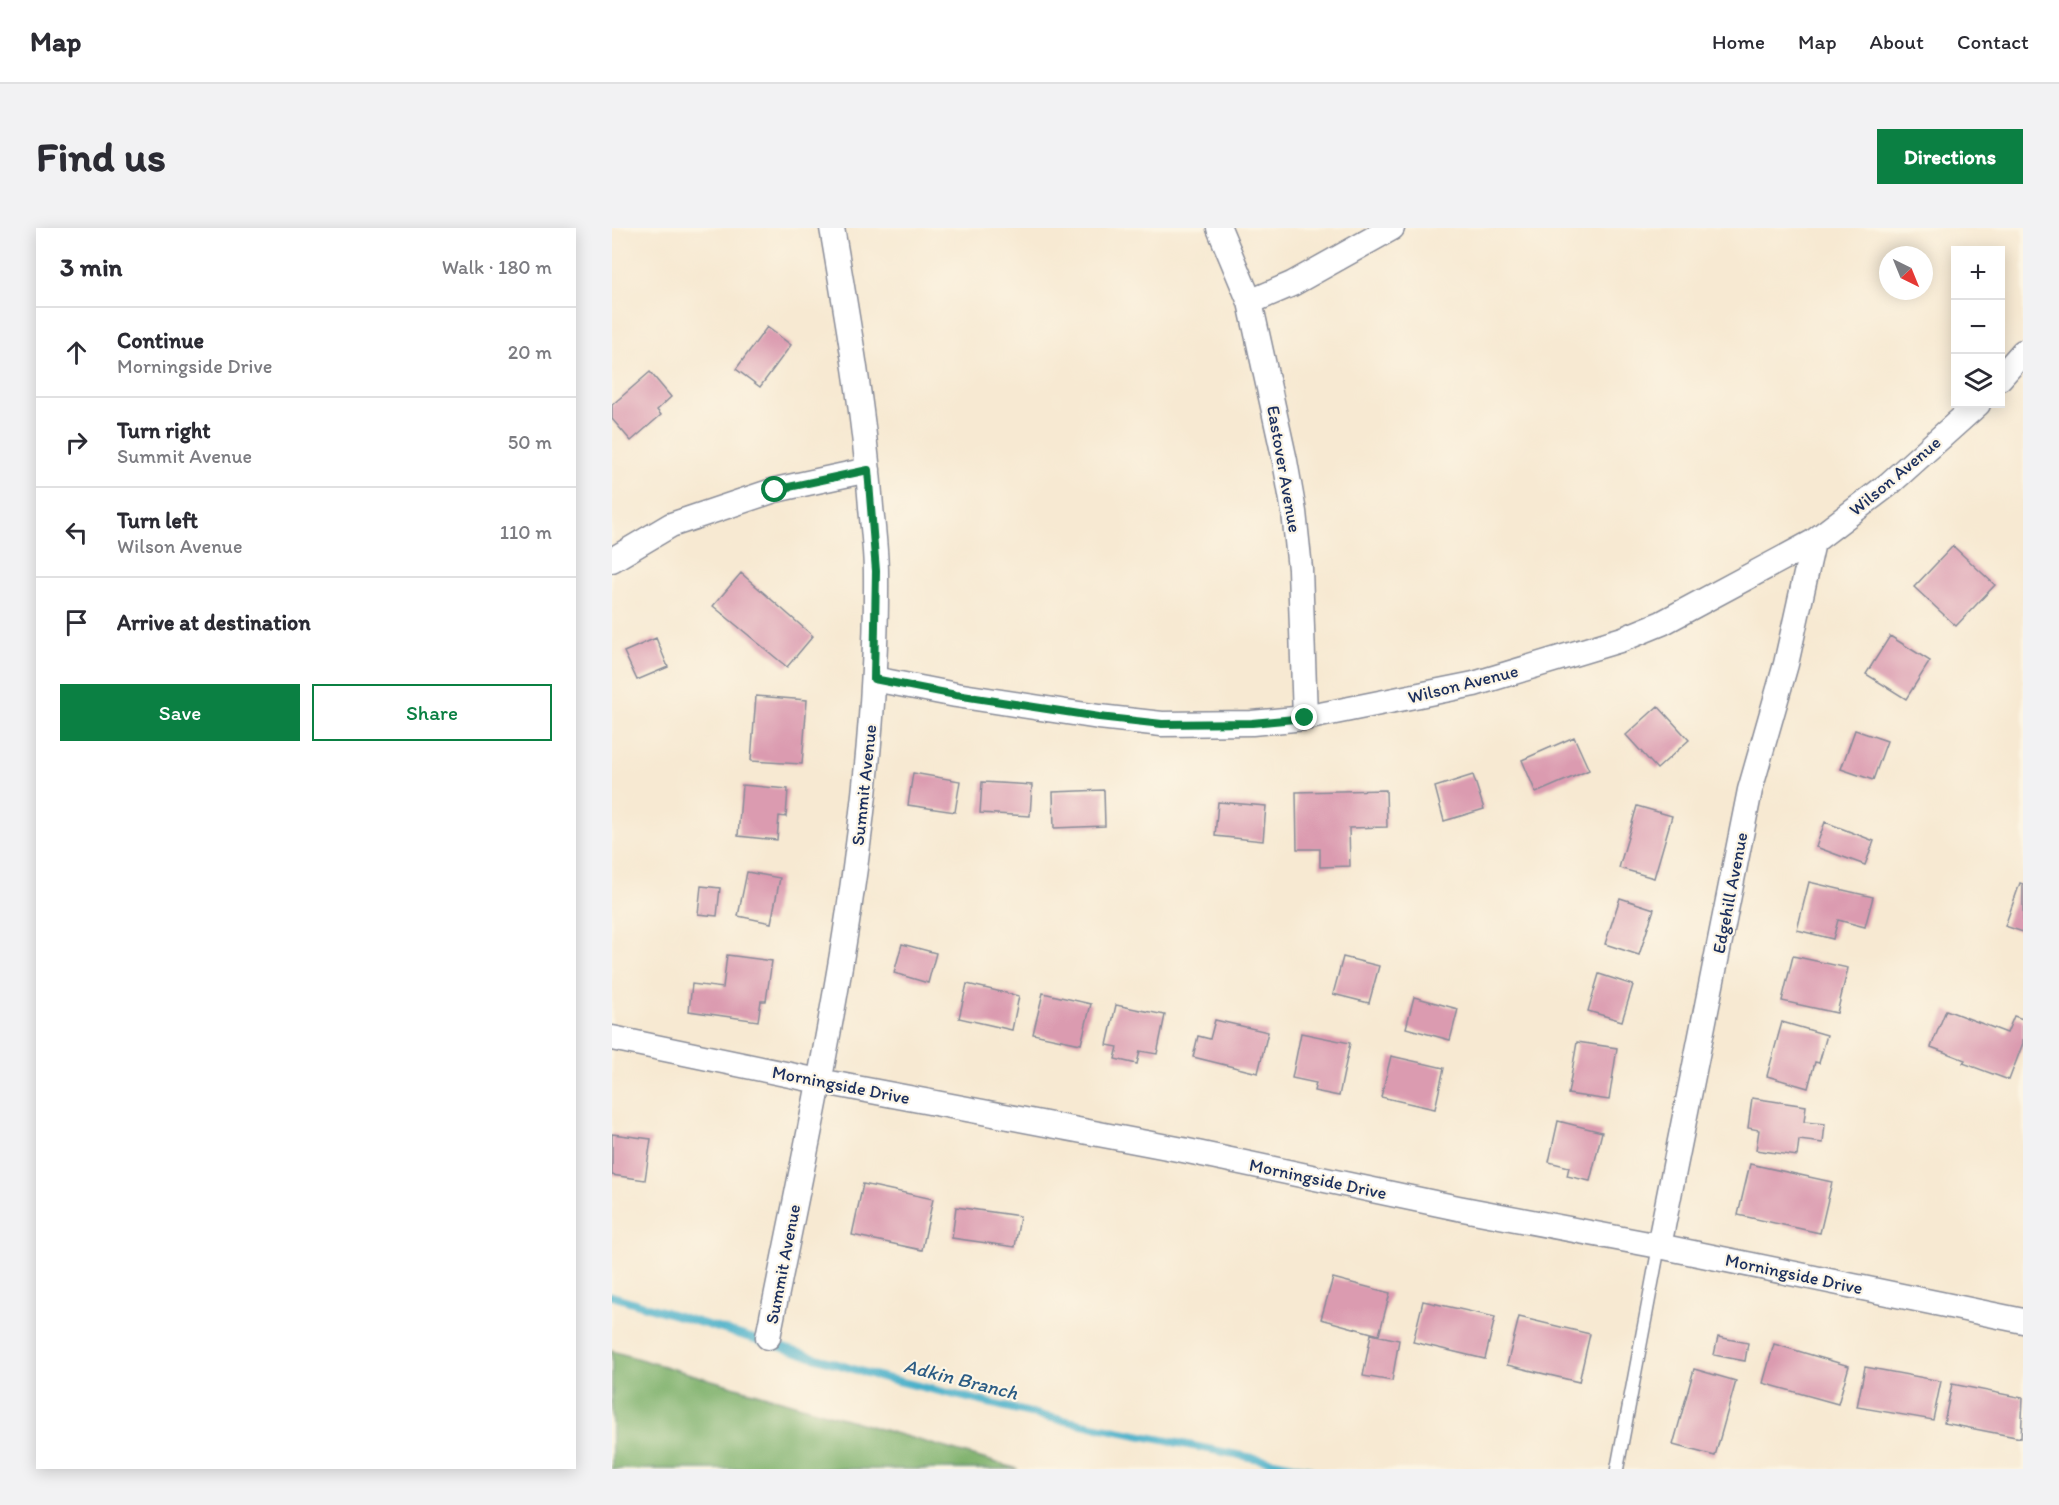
<!DOCTYPE html>
<html lang="en">
<head>
<meta charset="utf-8">
<style>
  body { margin:0; font-family:Itim,sans-serif; background:#f2f2f3; color:#2b2b33 }
  .controls { position:absolute; right:18px; top:18px; display:grid; overflow:hidden; border-radius:0px; box-shadow:0 3px 15px #0003 }
  .controls button { width:54px; height:54px; display:grid; place-items:center; padding:0; border:0; border-bottom:2px solid #e1e1e2; background:#fff; color:#2b2b33; font:30px sans-serif }
  .compass { position:absolute; left:1267px; top:18px; width:54px; height:54px; border-radius:50%; background:#fff; box-shadow:0 3px 15px #0003; rotate:137deg }
  .stop { position:absolute; width:18px; height:18px; margin:-14px; border:4px solid #0b8043; border-radius:50%; background:#fff }
  .stop.end { background:#0b8043; border-color:#fff; box-shadow:0 2px 6px #0008 }
  .list { margin:0; padding:0; list-style:none }
  h2 { display:flex; justify-content:space-between; align-items:center; height:78px; margin:0; padding:0 24px; font-size:26px }
  h2 small { font-size:20px; font-weight:400; color:#7c7c81 }
  .list li { display:grid; grid-template-columns:39px 1fr auto; gap:18px; align-items:center; box-sizing:border-box; height:90px; padding:0 24px; border-top:2px solid #e1e1e2 }
  .list b { display:block; font-size:22px; white-space:nowrap }
  .list p { margin:0; font-size:20px; white-space:nowrap; color:#7c7c81 }
  .list em { font-size:20px; font-style:normal; color:#7c7c81 }
  .actions { display:flex; gap:12px; padding:18px 24px }
  .actions a { flex:1; padding:14px 0; border:2px solid #0b8043; border-radius:0px; text-align:center; font-size:21px; color:#0b8043 }
  .actions .main { background:#0b8043; color:#fff }
  .icon { flex:none; width:33px; height:33px; fill:none; stroke:currentColor; stroke-width:2; stroke-linecap:round; stroke-linejoin:round }
  .map { position:relative; flex:none; width:1411px; height:1241px; overflow:hidden; border-radius:0px }
  header { display:flex; align-items:center; gap:36px; box-sizing:border-box; height:84px; padding:0 30px; background:#fff; border-bottom:2px solid #e1e1e2 }
  header strong { font-size:28px }
  nav { display:flex; gap:33px; margin-inline-start:auto; font-size:21px }
  .intro { display:flex; align-items:center; justify-content:space-between; box-sizing:border-box; height:144px; padding:0 36px }
  h1 { margin:0; font-size:42px }
  .button { padding:15px 27px; border-radius:0px; background:#0b8043; color:#fff; font-size:21px; font-weight:700 }
  main { display:flex; gap:36px; padding:0 36px }
  aside { flex:1; background:#fff; border-radius:0px; box-shadow:0 3px 15px #0003 }
  .map>svg:first-child { display:block }
</style>
</head>
<body>
<header>
<strong>Map</strong>
<nav><a>Home</a><a>Map</a><a>About</a><a>Contact</a></nav>
</header>
<div class="intro"><h1>Find us</h1><a class="button">Directions</a></div>
<main>
<aside>
<h2>3 min<small>Walk · 180 m</small></h2>
<ul class="list">
<li><svg class="icon" aria-label="ahead" viewBox="0 0 24 24"><path d="M12 20V5M6 11l6-6 6 6"/></svg><div><b>Continue</b><p>Morningside Drive</p></div><em>20 m</em></li>
<li><svg class="icon" aria-label="right" viewBox="0 0 24 24"><path d="M7 20v-9h11M14 6l5 5-5 5"/></svg><div><b>Turn right</b><p>Summit Avenue</p></div><em>50 m</em></li>
<li><svg class="icon" aria-label="left" viewBox="0 0 24 24"><path d="M17 20v-9H6M10 6l-5 5 5 5"/></svg><div><b>Turn left</b><p>Wilson Avenue</p></div><em>110 m</em></li>
<li><svg class="icon" aria-label="arrive" viewBox="0 0 24 24"><path d="M6 21V4h12l-3 4 3 4H6"/></svg><div><b>Arrive at destination</b></div></li>
</ul>
<div class="actions"><a class="main">Save</a><a>Share</a></div>
</aside>
<div class="map">
<svg width="1411" height="1241" viewBox="0 0 1411 1241">
  <rect width="100%" height="100%" fill="#fcf5e5"/>
  <filter id="ink" filterUnits="userSpaceOnUse"><feTurbulence type="fractalNoise" baseFrequency=".0167" numOctaves="2"/><feDisplacementMap in="SourceGraphic" scale="12" xChannelSelector="R" yChannelSelector="G"/><feConvolveMatrix kernelMatrix="1 2 1 2 8 2 1 2 1" color-interpolation-filters="sRGB"/></filter>
  <filter id="wash" filterUnits="userSpaceOnUse"><feTurbulence type="fractalNoise" baseFrequency=".008" numOctaves="4" result="noise"/><feDisplacementMap in="SourceGraphic" scale="24" xChannelSelector="R" yChannelSelector="G"/><feGaussianBlur stdDeviation="1.35" result="paint"/><feColorMatrix in="noise" values="0 0 0 0 0 0 0 0 0 0 0 0 0 0 0 0 0 1.4 0 .05"/><feComposite in="paint" operator="in"/></filter>
  <g filter="url(#wash)">
    <rect width="100%" height="100%" fill="#f7e9d2"/>
    <path fill="#7eb16c" stroke="#4c7065" stroke-width="1.5" d="M0,1123L406,1241H0Z"/>
    <g fill="none" stroke-linecap="round" stroke-linejoin="round">
      <path stroke="#4bb1ca" stroke-width="8" d="M0,1068L261,1147L435,1189L697,1241"/>
    </g>
    <g id="blocks">
      <path fill="#db9bb0" d="M155,99L179,117L148,159L124,141Z
        M38,144L59,169L45,182L49,187L19,213L0,191V177Z
        M1341,318L1383,357L1344,398L1302,359Z
        M129,345L201,408L175,439L101,378Z
        M1278,408L1318,433L1294,471L1254,446Z
        M44,410L56,439L25,452L12,424Z
        M144,468L195,472L190,536L139,533Z
        M1046,478L1077,512L1045,541L1014,507Z
        M1243,502L1275,513L1261,552L1229,541Z
        M962,509L977,542L924,565L910,532Z
        M301,545L348,553L343,584L296,577Z
        M861,547L872,581L832,593L823,559Z
        M370,554L420,557L418,588L368,585Z
        M130,557L176,561L174,589L167,588L165,612L126,608Z
        M492,562L493,598L442,600L441,564Z
        M774,562L775,599L737,600L738,638L708,639V621H685L684,564Z
        M606,574L654,578L651,613L603,608Z
        M1025,578L1060,588L1042,650L1007,640Z
        M1213,594L1262,613L1253,637L1204,619Z
        M135,644L168,650L159,695L126,688Z
        M1197,654L1261,669L1253,699L1226,692L1221,711L1185,702Z
        M1408,655L1411,656V704L1393,698Z
        M89,658L108,660L105,688L86,686Z
        M1008,670L1042,681L1027,727L993,716Z
        M290,716L324,725L316,755L282,745Z
        M115,727L160,733L154,773H149L146,793L77,783L80,756L111,760Z
        M1181,728L1236,740L1225,785L1170,773Z
        M731,729L767,738L757,775L721,766Z
        M987,746L1021,757L1010,793L976,783Z
        M355,756L407,768L400,802L347,790Z
        M431,765L479,776L469,816L421,806Z
        M802,769L846,781L838,812L794,800Z
        M504,777L553,787L545,826L528,823L525,836L503,831L506,819L495,817Z
        M1334,782L1395,805L1402,788L1411,791V815L1397,852L1351,835L1353,832L1319,819Z
        M603,792L656,804L646,845L581,829L586,808L598,811Z
        M1170,794L1215,807L1207,835L1203,834L1196,860L1155,848Z
        M689,805L738,815L727,868L702,863L704,855L680,850Z
        M965,814L1005,820L997,872L956,866Z
        M779,828L832,840L823,881L769,869Z
        M1140,870L1194,878L1192,894L1213,896L1211,915L1187,912L1185,928L1144,922L1147,902L1136,900Z
        M946,893L990,904L978,953L955,948L957,939L937,934Z
        M0,906L39,911L33,952L0,947Z
        M1138,936L1220,954L1208,1005L1126,987Z
        M251,956L321,971L310,1022L240,1007Z
        M344,979L408,988L403,1019L340,1010Z
        M721,1050L778,1065L767,1107L709,1091Z
        M811,1073L883,1089L873,1131L801,1114Z
        M907,1089L978,1106L967,1154L895,1137Z
        M759,1106L787,1112L780,1153L751,1148Z
        M1106,1109L1136,1115L1133,1133L1102,1127Z
        M1162,1116L1237,1138L1226,1176L1151,1155Z
        M1253,1139L1329,1153L1321,1192L1245,1179Z
        M1082,1141L1124,1153L1103,1228L1061,1217Z
        M1340,1156L1411,1170L1409,1210L1332,1195Z"/>
    </g>
  </g>
  <g filter="url(#ink)">
    <use href="#blocks" fill-opacity="0" stroke="#898c98" stroke-width="1.5"/>
    <g fill="none" stroke-linecap="round" stroke-linejoin="round">
      <defs>
        <path id="lane" d="M1005,1241L1047,1018"/>
        <path id="street" d="M607,0L638,74L673,233L682,284L688,341L693,490
          M638,74L680,56L780,0
          M1388,150L1411,124
          M0,332L59,297L163,262L256,242
          M262,451L344,467L487,489L550,496L640,495L693,490L862,456L1011,411L1050,395L1201,314L1277,256L1366,176
          M0,810L207,853L571,922L846,980L1047,1018L1411,1093
          M1047,1018L1138,562L1174,436L1201,314
          M156,1109C206,858 266,602 264,346C264,324 261,301 259,279C252,185 236,93 220,0"/>
      </defs>
      <use href="#lane" stroke="#898c98" stroke-width="15"/>
      <use href="#street" stroke="#898c98" stroke-width="27"/>
      <use href="#lane" stroke="#fff" stroke-width="12"/>
      <use href="#street" stroke="#fff" stroke-width="24"/>
    </g>
  </g>
  <g fill="none" stroke-linecap="round" stroke-linejoin="round" filter="url(#ink)">
    <path stroke="#0b8043" stroke-width="8" d="M163,262L256,242L264,343L262,451L344,467L487,489L550,496L640,495L693,490"/>
  </g>
  <g text-anchor="middle" dominant-baseline="central" stroke-width="4.5" stroke-linejoin="round" paint-order="stroke">
    <g font-size="18" fill="#1b2f5e" stroke="#fcf5e5">
      <text transform="translate(672 241) rotate(80)">Eastover Avenue</text>
      <text transform="translate(1283 248) rotate(-40)">Wilson Avenue</text>
      <text transform="translate(851 456) rotate(-14)">Wilson Avenue</text>
      <text transform="translate(252 557) rotate(-84)">Summit Avenue</text>
      <text transform="translate(1118 665) rotate(-79)">Edgehill Avenue</text>
      <text transform="translate(229 857) rotate(11)">Morningside Drive</text>
      <text transform="translate(706 951) rotate(12)">Morningside Drive</text>
      <text transform="translate(171 1036) rotate(-79)">Summit Avenue</text>
      <text transform="translate(1182 1046) rotate(12)">Morningside Drive</text>
    </g>
    <g font-size="20" font-style="italic" fill="#2c5c84" stroke="#fcf5e5">
      <text transform="translate(349 1151) rotate(14)">Adkin Branch</text>
    </g>
  </g>
</svg>
<div class="controls">
<button>+</button>
<button>−</button>
<button><svg class="icon" aria-label="layers" viewBox="0 0 24 24"><path d="M12 4l9 5-9 5-9-5zM3 14l9 5 9-5"/></svg></button>
</div>
<svg class="compass" viewBox="-18 -18 36 36"><path d="M0-13l5 13h-10z" fill="#e53935"/><path d="M0 13l5-13h-10z" fill="#7c7c81"/></svg>
<div class="stop" style="left:163px;top:262px"></div>
<div class="stop end" style="left:693px;top:490px"></div>
</div>
</main>
</body>
</html>
